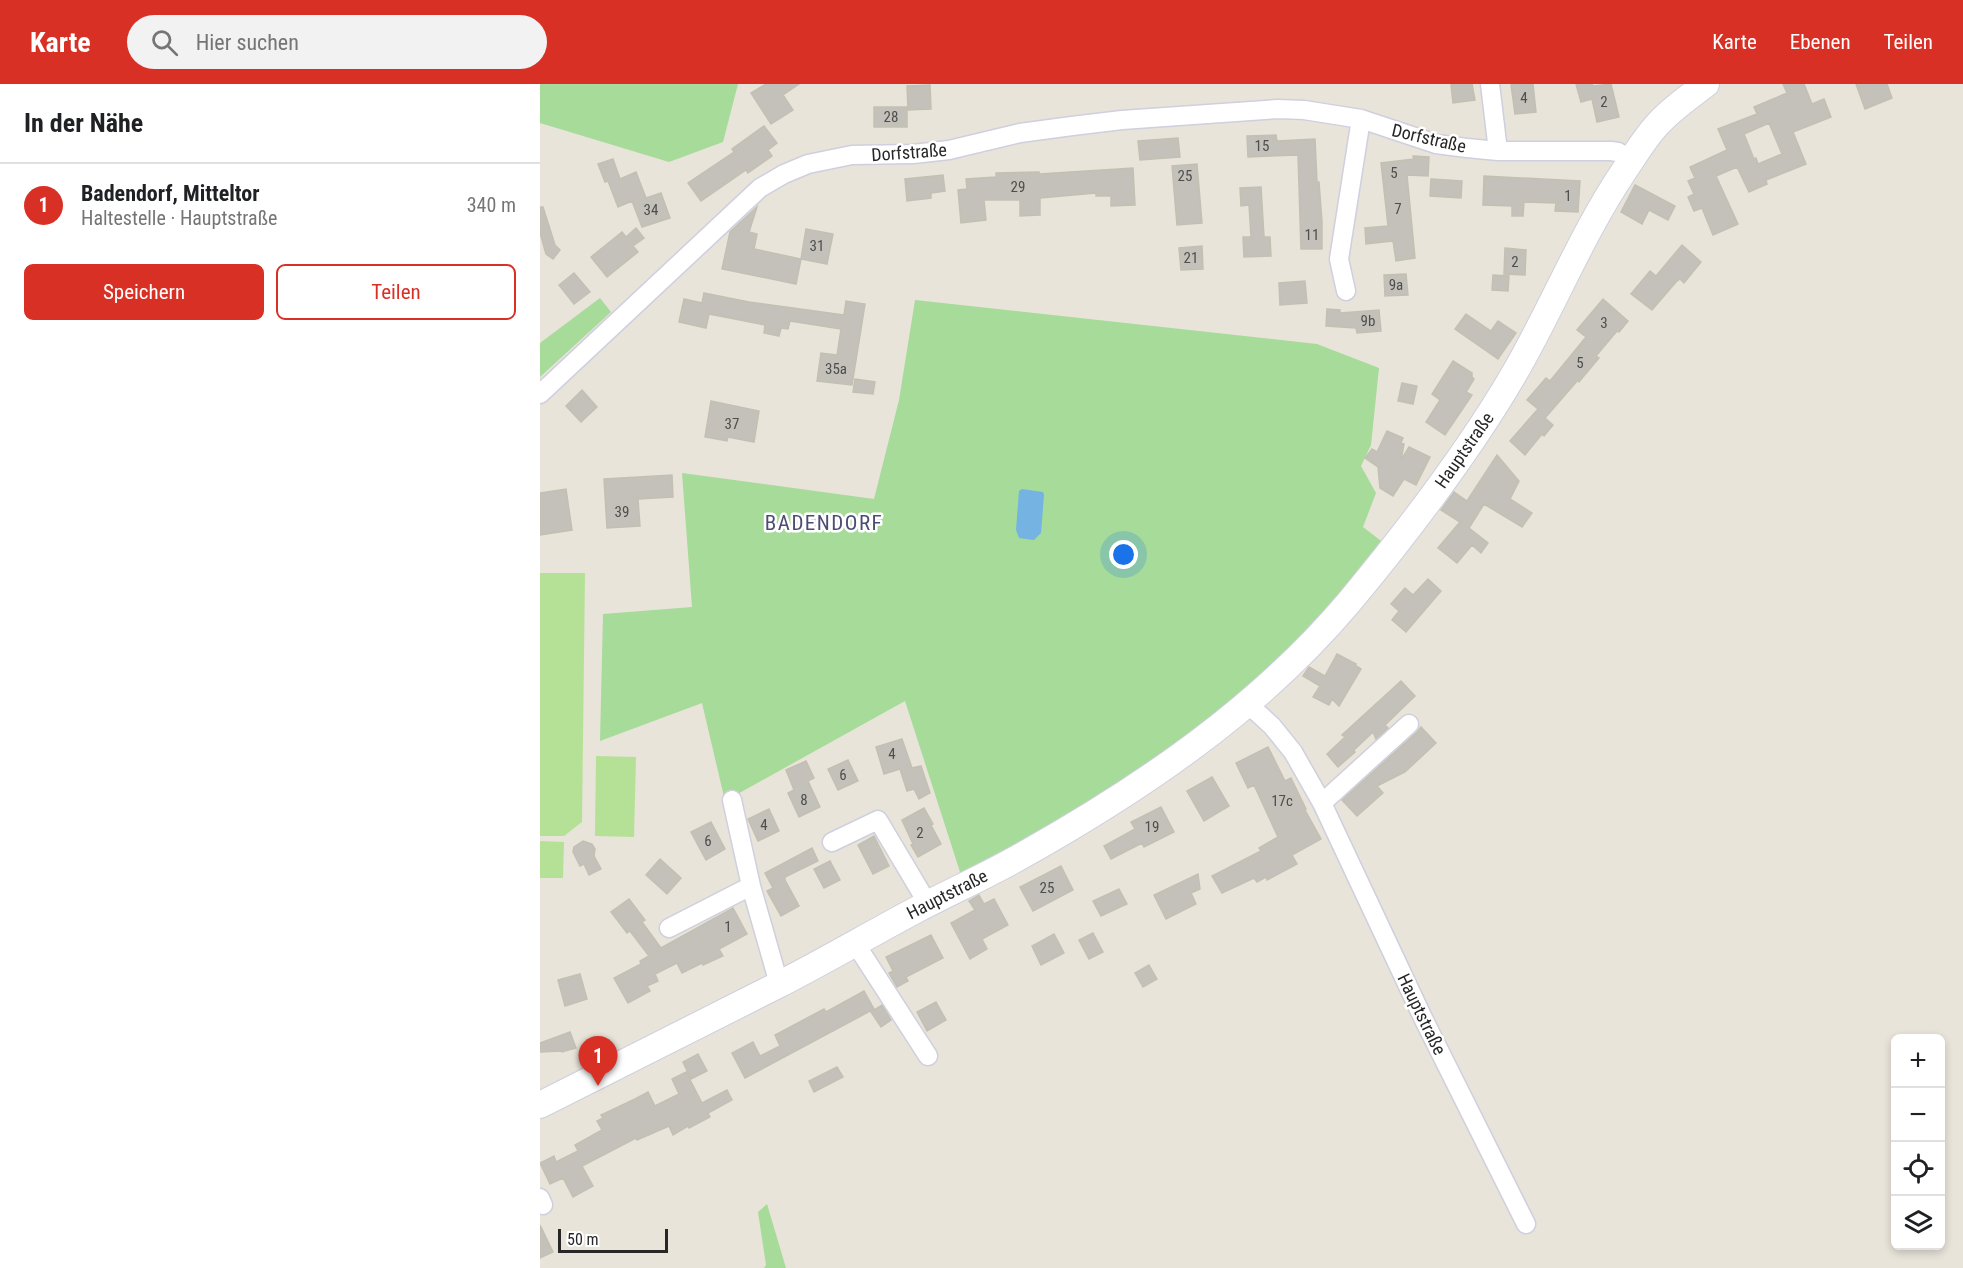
<!DOCTYPE html>
<html lang="de">
<head>
<meta charset="utf-8">
<style>
  body { margin:0; font-family:"Roboto Condensed",sans-serif; background:#f2f2f2; color:#202124 }
  .controls { position:absolute; right:18px; bottom:18px; display:grid; overflow:hidden; border-radius:9px; box-shadow:0 3px 9px #0003 }
  .controls button { width:54px; height:54px; display:grid; place-items:center; padding:0; border:0; border-bottom:2px solid #e0e0e0; background:#fff; color:#202124; font:30px sans-serif }
  .scale { position:absolute; left:18px; bottom:15px; width:110px; box-sizing:border-box; padding-left:6px; border:3px solid #272727; border-top:0; font-size:16px; line-height:21px; white-space:nowrap; color:#272727; -webkit-text-stroke:4px #fff; paint-order:stroke }
  .you { position:absolute; left:584px; top:471px; width:21px; height:21px; margin:-15px; border:4px solid #fff; border-radius:50%; background:#1a73e8; box-shadow:0 0 0 9px #1a73e833 }
  .badge { display:grid; place-items:center; width:39px; height:39px; border-radius:50%; background:#d93025; color:#fff; font-size:20px; font-weight:700 }
  .pin { position:absolute; translate:-50% -50px; filter:drop-shadow(0 2px 3px #0008) }
  .pin::after { content:''; position:absolute; top:32px; width:21px; height:18px; background:inherit; clip-path:polygon(0 0,100% 0,50% 100%) }
  .list { margin:0; padding:0; list-style:none }
  h2 { display:flex; justify-content:space-between; align-items:center; height:78px; margin:0; padding:0 24px; font-size:26px }
  h2 small { font-size:20px; font-weight:400; color:#757577 }
  .list li { display:grid; grid-template-columns:39px 1fr auto; gap:18px; align-items:center; box-sizing:border-box; height:84px; padding:0 24px; border-top:2px solid #e0e0e0 }
  .list b { display:block; font-size:22px; white-space:nowrap }
  .list p { margin:0; font-size:20px; white-space:nowrap; color:#757577 }
  .list em { font-size:20px; font-style:normal; color:#757577 }
  .actions { display:flex; gap:12px; padding:18px 24px }
  .actions a { flex:1; padding:14px 0; border:2px solid #d93025; border-radius:9px; text-align:center; font-size:21px; color:#d93025 }
  .actions .main { background:#d93025; color:#fff }
  .icon { flex:none; width:33px; height:33px; fill:none; stroke:currentColor; stroke-width:2; stroke-linecap:round; stroke-linejoin:round }
  .map { position:relative; flex:none; width:1423px; height:1184px; overflow:hidden }
  header { display:flex; align-items:center; gap:36px; box-sizing:border-box; height:84px; padding:0 30px; background:#d93025; color:#fff }
  header strong { font-size:28px }
  nav { display:flex; gap:33px; margin-inline-start:auto; font-size:21px }
  .search { width:420px; height:54px; background:#f2f2f2; display:flex; align-items:center; gap:15px; box-sizing:border-box; padding:0 21px; border-radius:33px; color:#757577; font-size:22px }
  main { display:flex }
  aside { flex:1; background:#fff }
  .map>svg:first-child { display:block }
</style>
</head>
<body>
<header>
<strong>Karte</strong>
<div class="search"><svg class="icon" aria-label="search" viewBox="0 0 24 24"><circle cx="10" cy="10" r="6"/><path d="M15 15l6 6"/></svg>Hier suchen</div>
<nav><a>Karte</a><a>Ebenen</a><a>Teilen</a></nav>
</header>
<main>
<aside>
<h2>In der Nähe<small></small></h2>
<ul class="list">
<li><span class="badge">1</span><div><b>Badendorf, Mitteltor</b><p>Haltestelle · Hauptstraße</p></div><em>340 m</em></li>
</ul>
<div class="actions"><a class="main">Speichern</a><a>Teilen</a></div>
</aside>
<div class="map">
<svg width="1423" height="1184" viewBox="0 0 1423 1184">
  <rect width="100%" height="100%" fill="#e8e4d9"/>
  <path fill="#a6db9a" d="M0,0H198L183,58L129,78L0,39Z
    M60,214L71,228L0,293V259Z
    M375,216L777,260L839,284L831,361L821,382L836,409L823,443L845,460L800,513L702,613L556,718L421,791L365,617L185,717L162,619L60,657L63,530L152,523L142,389L334,415L359,316Z
    M227,1120L246,1184H224L226,1181L218,1128Z"/>
  <path fill="#b5e196" d="M0,489H45L42,738L24,752H0Z
    M56,672L96,673L94,753L55,752Z
    M0,757L24,758L23,794H0Z"/>
  <path fill="#74b3e2" d="M482,405L503,408L504,411L501,449L494,456L479,454L476,446L479,407Z"/>
  <path fill="#c3c1b9" stroke="#c3c0b3" stroke-width="1.5" fill-rule="evenodd" d="M226,0H259L243,11L253,26L231,40L211,9Z
    M911,0H932L935,16L913,19Z
    M981,0H993L996,28L975,30L971,1Z
    M1036,0H1052L1053,2L1071,0L1079,33L1057,38L1052,15L1041,18Z
    M1243,0H1264L1272,20L1284,15L1291,33L1253,48L1266,80L1226,96L1227,100L1209,108L1197,83L1176,92L1198,140L1173,151L1162,124L1154,127L1148,113L1154,110L1148,97L1155,94L1150,83L1187,66L1178,45L1217,30L1214,23L1247,9ZM1229,39L1242,70L1218,80L1216,74L1214,75L1204,50Z
    M1316,0H1347L1352,14L1325,25Z
    M390,1L391,25L368,26L367,2Z
    M334,23H367V43H334Z
    M224,42L237,59L228,66L232,72L208,89L206,86L161,117L148,99L194,68L192,65Z
    M736,51L737,57L775,55L777,98H779L782,138V165H761L758,71L708,73L707,52Z
    M638,54L640,73L600,76L598,57Z
    M873,72L889,73L888,92L867,91L875,174L856,177L853,157L826,160L825,144L848,142L841,79L874,75Z
    M73,75L80,95L96,88L106,114L121,109L130,134L102,143L92,117L78,123L68,97L65,98L58,80Z
    M657,80L662,139L637,141L632,82Z
    M593,84L595,121L571,122V112H556V109L500,114V131L480,132V116H444L446,136L421,139L418,106L427,105L426,95L456,93V89L499,88V90Z
    M403,91L405,107L391,109V114L367,117L365,95Z
    M944,92L1040,97L1038,128L1015,127L1016,119L984,118L983,132H972V122L943,121Z
    M891,95L922,97L921,114L890,112Z
    M1095,101L1135,122L1128,136L1109,126L1102,140L1081,128Z
    M721,103L724,153H730L731,172L704,173L703,153H711L709,121L701,122L700,104Z
    M0,123H3L15,161L20,166L13,175L6,170L0,149Z
    M217,123L209,148L217,150L214,165L261,175L256,200L182,185L190,148Z
    M96,144L104,154L93,162L98,168L67,193L51,173L82,148L86,153Z
    M266,145L293,150L287,180L261,175Z
    M1142,161L1161,178L1144,199L1140,195L1136,198L1112,226L1091,210L1110,187L1116,192Z
    M662,162L663,185L641,186L639,164Z
    M965,164L986,166L985,191L964,190Z
    M34,189L50,208L34,220L19,201Z
    M866,190L868,211L845,212L844,191Z
    M953,191L969,192L968,207L952,206Z
    M765,197L767,219L740,221L739,199Z
    M164,209L209,218L304,231L306,217L325,220L312,301L277,297L281,269L297,271L301,245L250,237L248,245L241,244L239,252L224,249L225,241L169,230L166,244L139,238L144,215L162,219Z
    M1063,215L1088,237L1079,248L1077,247L1056,272L1059,274L1039,298L1038,296L1005,334L1013,341L1004,352L1002,350L985,371L970,357L998,325L987,316L1006,294L1010,297L1046,253L1037,246Z
    M787,225L800,226V229L839,226L841,247L817,249L816,244L786,242Z
    M926,230L951,247L958,237L976,249L958,275L915,245Z
    M913,277L932,289V293L934,295L926,308L932,311L905,351L886,338L900,316L892,310Z
    M315,295L335,298L333,310L313,308Z
    M862,299L877,302L873,320L858,317Z
    M42,306L57,323L41,338L26,322Z
    M171,317L219,327L214,358L188,353L187,357L165,353Z
    M847,347L863,354L861,359L864,360L861,376L869,363L890,373L876,401L864,395L853,412L840,404L838,383L825,374L832,365L837,368Z
    M957,371L979,397L970,415L992,429L982,443L944,420L929,444L948,459L941,469L932,461L917,479L898,464L920,438L901,426L914,408L927,417Z
    M132,391L133,413L98,415L100,442L67,444L64,395Z
    M26,405L32,446L0,451V409Z
    M888,495L901,507L866,548L852,536L859,527L851,520L865,504L873,511Z
    M797,570L816,580L815,581L821,585L799,622L792,615L789,621L773,613L780,602L763,592L769,583L785,592Z
    M861,597L875,612L845,641L848,644L836,655L833,648L814,666L815,668L798,683L787,670L805,653L802,651Z
    M881,643L896,659L865,688L837,702L843,709L817,732L802,716L877,648Z
    M362,655L372,684L381,682L390,709L379,715L374,705L367,707L360,685L344,690L336,663Z
    M728,663L745,697L751,694L766,725L765,726L781,755L752,771L757,780L727,796L726,793L717,798L714,794L682,809L672,792L721,767L719,764L738,753L714,701L708,704L696,679Z
    M308,676L318,697L298,706L288,685Z
    M266,677L274,694L268,697L280,723L259,733L248,709L254,706L246,686Z
    M672,693L689,722L664,737L647,707Z
    M621,723L634,748L604,763L602,759L571,775L564,762L595,745L591,738Z
    M384,724L393,740L391,741L401,760L378,773L371,761L373,760L362,736Z
    M229,725L239,747L218,757L208,735Z
    M171,738L185,765L166,776L151,748Z
    M334,752L349,782L333,790L318,761Z
    M43,757L52,760L55,765L54,772L61,785L49,791L44,780L40,782L33,768L34,763Z
    M272,764L278,777L245,793V796L259,822L241,832L227,807L233,804L225,789Z
    M120,775L141,794L127,810L106,791Z
    M290,777L300,796L284,804L274,785Z
    M521,782L533,806L493,827L480,803Z
    M658,790L660,805L651,809L656,820L626,835L614,811Z
    M579,805L587,820L561,832L553,817Z
    M439,811L444,820L454,815L468,841L442,855L447,865L430,875L411,839L435,826L429,817Z
    M89,815L105,836L102,838L121,864L193,824L207,850L179,865L183,872L163,881L162,879L142,889L137,879L115,890L118,897L107,902L110,907L88,919L74,894L101,880L100,877L109,872L90,847L87,849L71,828Z
    M553,849L563,868L549,875L539,856Z
    M514,850L524,869L501,881L492,862Z
    M391,851L403,874L366,893L368,897L357,903L349,889L353,887L346,873Z
    M609,881L617,895L603,903L595,889Z
    M40,890L47,915L25,922L18,896Z
    M324,907L334,925L205,994L192,969L213,958L220,972L240,962L235,951L284,925L286,928Z
    M396,918L406,936L387,947L377,928Z
    M342,921L351,936L341,943L331,928Z
    M30,948L36,964L22,968L21,967L0,968V959Z
    M158,970L167,987L151,995L143,978Z
    M297,983L303,993L274,1008L269,997Z
    M146,988L162,1019L187,1006L192,1016L168,1029L170,1033L149,1044L148,1042L133,1051L129,1042L97,1056L96,1054L42,1082L53,1102L33,1113L23,1094L10,1100L0,1079L14,1072L16,1078L38,1067L35,1061L62,1046L57,1037L63,1034L61,1031L95,1015L108,1008L115,1022L139,1010L132,995Z
    M0,1141L13,1168L0,1174Z"/>
  <g fill="none" stroke-linecap="round" stroke-linejoin="round">
    <defs>
      <path id="minor" d="M950,0L958,67
        M806,207L799,175L821,35
        M0,310L220,104L244,90L268,80L312,71L373,70L409,66L480,49L532,42L582,36L738,25L764,26L821,35L896,60L927,64L958,67H1071L1078,68L1091,76
        M708,620L732,642L753,668L782,719L883,934L986,1140
        M192,716L211,802
        M782,719L869,640
        M292,758L338,736L388,820
        M129,844L211,802L239,900
        M315,859L388,972
        M0,1114L3,1121"/>
      <path id="secondary" d="M0,1021C78,981 157,942 236,902C283,878 329,851 376,826C412,807 448,791 483,771C604,703 720,624 810,517C868,447 928,369 974,290C1013,223 1041,151 1084,87C1095,71 1104,55 1117,41C1131,25 1149,13 1166,0"/>
    </defs>
    <use href="#minor" stroke="#cfcfdf" stroke-width="21"/>
    <use href="#secondary" stroke="#cfcfdf" stroke-width="28"/>
    <use href="#minor" stroke="#fff" stroke-width="18"/>
    <use href="#secondary" stroke="#fff" stroke-width="26"/>
  </g>
  <g text-anchor="middle" dominant-baseline="central" stroke-width="5" stroke-linejoin="round" paint-order="stroke">
    <g font-size="15" fill="#4e4e4c">
      <text x="984" y="14">4</text>
      <text x="1064" y="18">2</text>
      <text x="351" y="33">28</text>
      <text x="722" y="62">15</text>
      <text x="854" y="89">5</text>
      <text x="645" y="92">25</text>
      <text x="478" y="103">29</text>
      <text x="1028" y="112">1</text>
      <text x="858" y="125">7</text>
      <text x="111" y="126">34</text>
      <text x="772" y="151">11</text>
      <text x="277" y="162">31</text>
      <text x="651" y="174">21</text>
      <text x="975" y="178">2</text>
      <text x="856" y="201">9a</text>
      <text x="828" y="237">9b</text>
      <text x="1064" y="239">3</text>
      <text x="1040" y="279">5</text>
      <text x="296" y="285">35a</text>
      <text x="192" y="340">37</text>
      <text x="82" y="428">39</text>
      <text x="352" y="670">4</text>
      <text x="303" y="691">6</text>
      <text x="264" y="716">8</text>
      <text x="742" y="717">17c</text>
      <text x="224" y="741">4</text>
      <text x="612" y="743">19</text>
      <text x="380" y="749">2</text>
      <text x="168" y="757">6</text>
      <text x="507" y="804">25</text>
      <text x="188" y="843">1</text>
    </g>
    <g font-size="18" fill="#272727" stroke="#fff">
      <text transform="translate(889 54) rotate(13)">Dorfstraße</text>
      <text transform="translate(369 68) rotate(-4)">Dorfstraße</text>
      <text transform="translate(924 366) rotate(-55)">Hauptstraße</text>
      <text transform="translate(407 810) rotate(-27)">Hauptstraße</text>
      <text transform="translate(882 930) rotate(64)">Hauptstraße</text>
    </g>
    <g font-size="21" letter-spacing="1.5" fill="#4c4d73" stroke="#fff">
      <text x="284" y="439">BADENDORF</text>
    </g>
  </g>
</svg>
<div class="controls">
<button>+</button>
<button>−</button>
<button><svg class="icon" aria-label="locate" viewBox="0 0 24 24"><circle cx="12" cy="12" r="6"/><path d="M12 2v4M12 18v4M2 12h4M18 12h4"/></svg></button>
<button><svg class="icon" aria-label="layers" viewBox="0 0 24 24"><path d="M12 4l9 5-9 5-9-5zM3 14l9 5 9-5"/></svg></button>
</div>
<div class="scale">50 m</div>
<div class="you"></div>
<div class="pin badge" style="left:58px;top:1002px">1</div>
</div>
</main>
</body>
</html>
